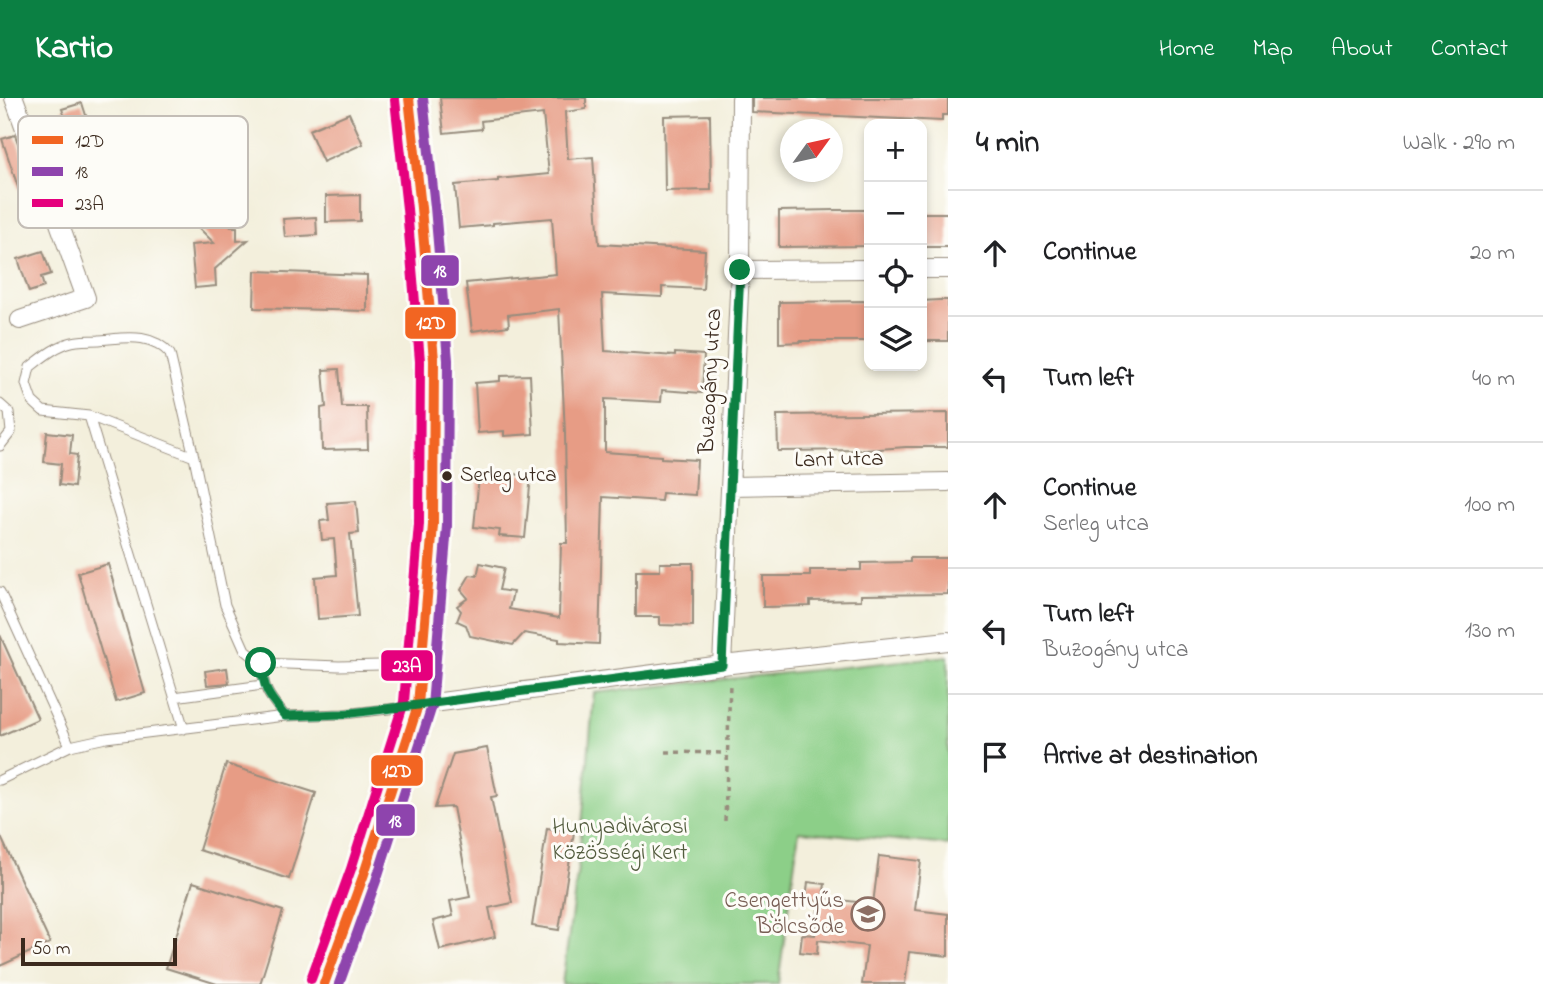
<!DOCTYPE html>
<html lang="en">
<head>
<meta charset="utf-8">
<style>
  body { margin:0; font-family:"Indie Flower",sans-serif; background:#f6f6f6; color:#202124 }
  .controls { position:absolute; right:21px; top:21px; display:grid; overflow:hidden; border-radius:14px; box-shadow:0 4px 10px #0003 }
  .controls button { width:63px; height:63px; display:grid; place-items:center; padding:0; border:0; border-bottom:2px solid #e0e0e0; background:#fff; color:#202124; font:35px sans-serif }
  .compass { position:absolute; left:780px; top:21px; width:63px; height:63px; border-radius:50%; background:#fff; box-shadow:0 4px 10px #0003; rotate:57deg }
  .scale { position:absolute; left:21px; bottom:18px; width:156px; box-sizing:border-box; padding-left:7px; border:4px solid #3b2a1e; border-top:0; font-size:19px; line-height:24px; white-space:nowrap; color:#3b2a1e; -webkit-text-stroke:5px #fdfcf7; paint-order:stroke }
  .stop { position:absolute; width:21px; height:21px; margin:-16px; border:5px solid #0b8043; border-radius:50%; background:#fff }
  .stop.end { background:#0b8043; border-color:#fff; box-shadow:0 2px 7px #0008 }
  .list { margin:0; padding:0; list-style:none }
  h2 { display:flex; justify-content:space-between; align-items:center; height:91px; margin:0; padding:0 28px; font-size:30px }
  h2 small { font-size:23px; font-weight:400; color:#757577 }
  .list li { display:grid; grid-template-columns:46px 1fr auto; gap:21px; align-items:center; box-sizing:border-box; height:126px; padding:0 28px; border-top:2px solid #e0e0e0 }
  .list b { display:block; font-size:26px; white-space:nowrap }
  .list p { margin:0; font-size:23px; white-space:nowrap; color:#757577 }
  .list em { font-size:23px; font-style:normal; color:#757577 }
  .icon { flex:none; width:38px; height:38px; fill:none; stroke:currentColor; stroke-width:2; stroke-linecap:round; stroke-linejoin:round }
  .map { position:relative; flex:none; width:948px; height:886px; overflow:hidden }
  header { display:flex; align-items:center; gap:42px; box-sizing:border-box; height:98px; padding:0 35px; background:#0b8043; color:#fff }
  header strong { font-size:33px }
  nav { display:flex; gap:38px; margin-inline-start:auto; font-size:24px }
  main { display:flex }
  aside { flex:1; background:#fff }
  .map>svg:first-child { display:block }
</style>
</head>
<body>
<header>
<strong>Kartio</strong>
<nav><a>Home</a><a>Map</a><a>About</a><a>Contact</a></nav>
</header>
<main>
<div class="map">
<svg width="948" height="886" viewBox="0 0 948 886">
  <rect width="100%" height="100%" fill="#fdfcf7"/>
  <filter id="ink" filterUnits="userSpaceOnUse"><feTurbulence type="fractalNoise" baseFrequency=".0143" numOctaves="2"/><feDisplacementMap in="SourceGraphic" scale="14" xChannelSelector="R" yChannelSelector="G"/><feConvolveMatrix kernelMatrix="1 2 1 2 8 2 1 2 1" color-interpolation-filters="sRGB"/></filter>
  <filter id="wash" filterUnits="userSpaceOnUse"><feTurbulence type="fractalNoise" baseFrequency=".00686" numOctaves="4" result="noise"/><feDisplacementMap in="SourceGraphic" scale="28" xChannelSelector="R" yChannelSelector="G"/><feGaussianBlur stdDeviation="1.57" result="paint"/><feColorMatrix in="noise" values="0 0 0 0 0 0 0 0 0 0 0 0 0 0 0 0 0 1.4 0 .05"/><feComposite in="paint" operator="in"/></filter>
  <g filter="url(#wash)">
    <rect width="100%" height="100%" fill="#f3efdc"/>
    <path fill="#8ccf88" stroke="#647c53" stroke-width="2" d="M948,558V747L799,733L778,886H562L578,770L594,595Z"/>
    <g id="blocks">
      <path fill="#e79c85" d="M440,0H586V11L565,14L568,61L593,59L599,146L705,152L703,191L662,189V199L602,196L605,253L675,258V255L704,257L702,295L662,292L661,304L605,301V354L661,358V360L697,362L695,397L662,395L661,403L603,399L599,546L559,544V541L524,535L513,547L470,538L466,527L457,523L461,513L457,508L468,500L461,492L470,477L477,478L480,465L504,470L499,492L513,494L509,511L559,520L561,445H567L565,335L559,211L508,217L509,228L472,233L466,185L556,176L552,120L493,125V127L459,130L455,87L498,83V81L549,76L543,16L481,23L482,31L444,35Z
        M752,0H948V17H942V23L752,14Z
        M82,5L95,45L76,51L62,11Z
        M349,15L363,46L323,64L309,32Z
        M710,17L711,92L665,93L664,18Z
        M15,37L34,88L19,92L2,41Z
        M360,97V123L326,124V98Z
        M213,111L231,129H237V143L248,142L215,171L216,188L195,190L191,147L214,145L197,128Z
        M836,112H869V148L779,149V113Z
        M922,115H948V149H922Z
        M316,119L317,137L285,139L283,121Z
        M43,153L51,176L41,179L44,189L29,194L18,161Z
        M255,173L367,177V213L254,210Z
        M939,202H948V243H922V203Z
        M869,203V243H801L802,244L779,245V204Z
        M339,271L342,309H367L368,351L322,352L321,310L326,309L323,272Z
        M530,277L533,336L504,338V333L478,335L475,285L500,283V278Z
        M948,315V349H906L865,352L778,353L777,317Z
        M47,334L72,337L70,356L77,357L74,389L59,387L61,366L44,364Z
        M503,375L531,378L525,440L499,438L500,432L474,429L479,379L503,382Z
        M356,403L359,435L350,436L358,518L318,521L315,479L337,477L334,441L322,442L320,423L329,422L327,405Z
        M910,460H948V496L861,497V502L810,503V508L763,509V478H810V472H861V465L910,464Z
        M660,465H693V528L660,527V519H636V473H660Z
        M108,466L145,595L116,604L78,475Z
        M0,537L38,621L0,638Z
        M227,570L229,585L207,587L205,573Z
        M487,650L497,698L491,699L512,805L489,810L495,839L440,852L433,823L453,818L450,803L470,799L453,709L435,710L453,656Z
        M226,666L316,695L289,781L199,752Z
        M547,730L574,734L559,832L532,828Z
        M0,737L50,845L0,868Z
        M879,758L921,763L915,812L948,816V858L909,854L905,886H862L867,848L818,842L817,856L800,854L802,836L815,837L819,803L806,801L808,784L825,786L823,800L873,806Z
        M193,784L283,813L260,886H217L166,870Z"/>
    </g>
  </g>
  <g filter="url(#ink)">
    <use href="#blocks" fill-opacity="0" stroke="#978c7d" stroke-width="2"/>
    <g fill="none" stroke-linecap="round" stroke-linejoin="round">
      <defs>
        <path id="service" d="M0,306L9,314L11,334L0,348
          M89,318L184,631
          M194,359L89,318L43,313L32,303L26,286L30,269C43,259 56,248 72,244C80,242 90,242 99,242C125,240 151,234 170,256L194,359L225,507L245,552L261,565C264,593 268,597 285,618
          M0,494L70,648
          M261,565L339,568L421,566
          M174,599L263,587
          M0,682L70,648L106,640L285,618L343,616L416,608"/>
        <path id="minor" d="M14,0L86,200L20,222
          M922,171H948
          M740,172L869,171
          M731,388L948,384
          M722,567L740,172L741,0
          M418,607L722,567L948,543"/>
        <path id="tertiary" d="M324,886L364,776L418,607L433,427L434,262L421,110L409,0"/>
      </defs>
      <use href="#service" stroke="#978c7d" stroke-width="11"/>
      <use href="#minor" stroke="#978c7d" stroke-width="20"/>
      <use href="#tertiary" stroke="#978c7d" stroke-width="24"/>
      <path stroke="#978c7d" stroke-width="3.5" stroke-dasharray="5 5" stroke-linecap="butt" d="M666,654L727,655
        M725,723L730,586"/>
      <use href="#service" stroke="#fff" stroke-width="9"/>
      <use href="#minor" stroke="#fff" stroke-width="18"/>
      <use href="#tertiary" stroke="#fff" stroke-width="21"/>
      <defs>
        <path id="bus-1" d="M324,886L364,776L418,607L433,427L434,262L421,110L409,0"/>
        <path id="bus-2" d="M339,886L377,780L432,608L447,428L448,262L435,109L423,0"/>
        <path id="bus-3" d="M311,881L351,771L404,604L419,426L420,263L407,111L395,2"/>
      </defs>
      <use href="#bus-1" stroke="#fdfcf7" stroke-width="16"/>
      <use href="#bus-2" stroke="#fdfcf7" stroke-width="16"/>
      <use href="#bus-3" stroke="#fdfcf7" stroke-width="16"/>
      <use href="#bus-1" stroke="#f26522" stroke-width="10"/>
      <use href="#bus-2" stroke="#8e44ad" stroke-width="10"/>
      <use href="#bus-3" stroke="#e5007d" stroke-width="10"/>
    </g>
  </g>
  <g fill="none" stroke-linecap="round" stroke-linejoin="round" filter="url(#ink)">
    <path stroke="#0b8043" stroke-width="9" d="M261,565C264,593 268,597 285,618L343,616L418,607L722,567L740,172"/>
  </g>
  <defs>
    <symbol id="school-ring" viewBox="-11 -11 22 22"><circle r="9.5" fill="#fdfcf7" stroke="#8d6e63" stroke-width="1.5"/><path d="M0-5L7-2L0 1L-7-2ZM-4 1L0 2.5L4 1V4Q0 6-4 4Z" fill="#8d6e63"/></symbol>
  </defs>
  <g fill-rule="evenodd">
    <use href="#school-ring" x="849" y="797" width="38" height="38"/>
  </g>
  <circle fill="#3b2a1e" stroke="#fdfcf7" stroke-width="2.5" cx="447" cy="378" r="6"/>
  <g text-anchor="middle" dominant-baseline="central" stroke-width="6" stroke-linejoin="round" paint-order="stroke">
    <g font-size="21" fill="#3b2a1e" stroke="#fdfcf7" text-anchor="start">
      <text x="460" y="378">Serleg utca</text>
    </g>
    <g font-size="23" fill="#3b2a1e" stroke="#fdfcf7">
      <text transform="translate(711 283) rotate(-87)">Buzogány utca</text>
      <text transform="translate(839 362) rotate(-1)">Lant utca</text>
    </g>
    <g font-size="23" fill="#535c3e" stroke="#fdfcf7">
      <text x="620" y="729">Hunyadivárosi<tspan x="620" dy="26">Közösségi Kert</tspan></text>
    </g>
    <g font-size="23" fill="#785e54" stroke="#fdfcf7" text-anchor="end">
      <text x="844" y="803">Csengettyűs<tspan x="844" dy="26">Bölcsőde</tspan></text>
    </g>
  </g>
  <rect x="18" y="18" width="230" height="112" rx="10" fill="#fdfcf7" stroke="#c3bdb6" stroke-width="2"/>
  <rect x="32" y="38" width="31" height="8" fill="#f26522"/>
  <rect x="32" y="69" width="31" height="9" fill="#8e44ad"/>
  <rect x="32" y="101" width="31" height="8" fill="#e5007d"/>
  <g font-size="19" fill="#3b2a1e">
    <text x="75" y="49">12D</text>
    <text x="75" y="80">18</text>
    <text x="75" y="112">23A</text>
  </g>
  <g stroke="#fdfcf7" stroke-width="2.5">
    <rect x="420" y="156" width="40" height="33" rx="7" fill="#8e44ad"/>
    <rect x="404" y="208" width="53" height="34" rx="7" fill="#f26522"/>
    <rect x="380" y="551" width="54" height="33" rx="7" fill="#e5007d"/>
    <rect x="370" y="656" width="54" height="33" rx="7" fill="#f26522"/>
    <rect x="375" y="705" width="41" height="34" rx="7" fill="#8e44ad"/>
  </g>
  <g font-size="19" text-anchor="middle" font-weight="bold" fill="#fff">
    <text x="440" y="179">18</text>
    <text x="431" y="231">12D</text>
    <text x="407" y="574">23A</text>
    <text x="397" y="679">12D</text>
    <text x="395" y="729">18</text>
  </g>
</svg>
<div class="controls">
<button>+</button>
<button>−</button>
<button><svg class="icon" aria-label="locate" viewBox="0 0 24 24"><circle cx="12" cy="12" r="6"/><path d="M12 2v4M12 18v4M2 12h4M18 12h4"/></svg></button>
<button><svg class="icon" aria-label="layers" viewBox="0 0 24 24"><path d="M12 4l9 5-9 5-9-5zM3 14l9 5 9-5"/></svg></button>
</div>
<svg class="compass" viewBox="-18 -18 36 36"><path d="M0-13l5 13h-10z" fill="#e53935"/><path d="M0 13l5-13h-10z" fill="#757577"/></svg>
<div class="scale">50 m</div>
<div class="stop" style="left:261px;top:565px"></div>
<div class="stop end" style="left:740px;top:172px"></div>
</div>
<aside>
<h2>4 min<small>Walk · 290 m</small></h2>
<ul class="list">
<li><svg class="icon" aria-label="ahead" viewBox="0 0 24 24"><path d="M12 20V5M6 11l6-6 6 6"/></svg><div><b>Continue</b></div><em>20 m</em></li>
<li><svg class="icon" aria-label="left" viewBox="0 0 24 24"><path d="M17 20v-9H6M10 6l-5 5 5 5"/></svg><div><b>Turn left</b></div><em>40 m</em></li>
<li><svg class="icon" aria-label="ahead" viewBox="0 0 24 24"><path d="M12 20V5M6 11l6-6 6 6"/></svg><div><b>Continue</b><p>Serleg utca</p></div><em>100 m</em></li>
<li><svg class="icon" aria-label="left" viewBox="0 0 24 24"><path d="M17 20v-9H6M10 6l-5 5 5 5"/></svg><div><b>Turn left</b><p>Buzogány utca</p></div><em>130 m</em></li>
<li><svg class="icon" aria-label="arrive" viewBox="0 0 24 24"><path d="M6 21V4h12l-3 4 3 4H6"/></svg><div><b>Arrive at destination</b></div></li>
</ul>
</aside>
</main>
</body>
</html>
